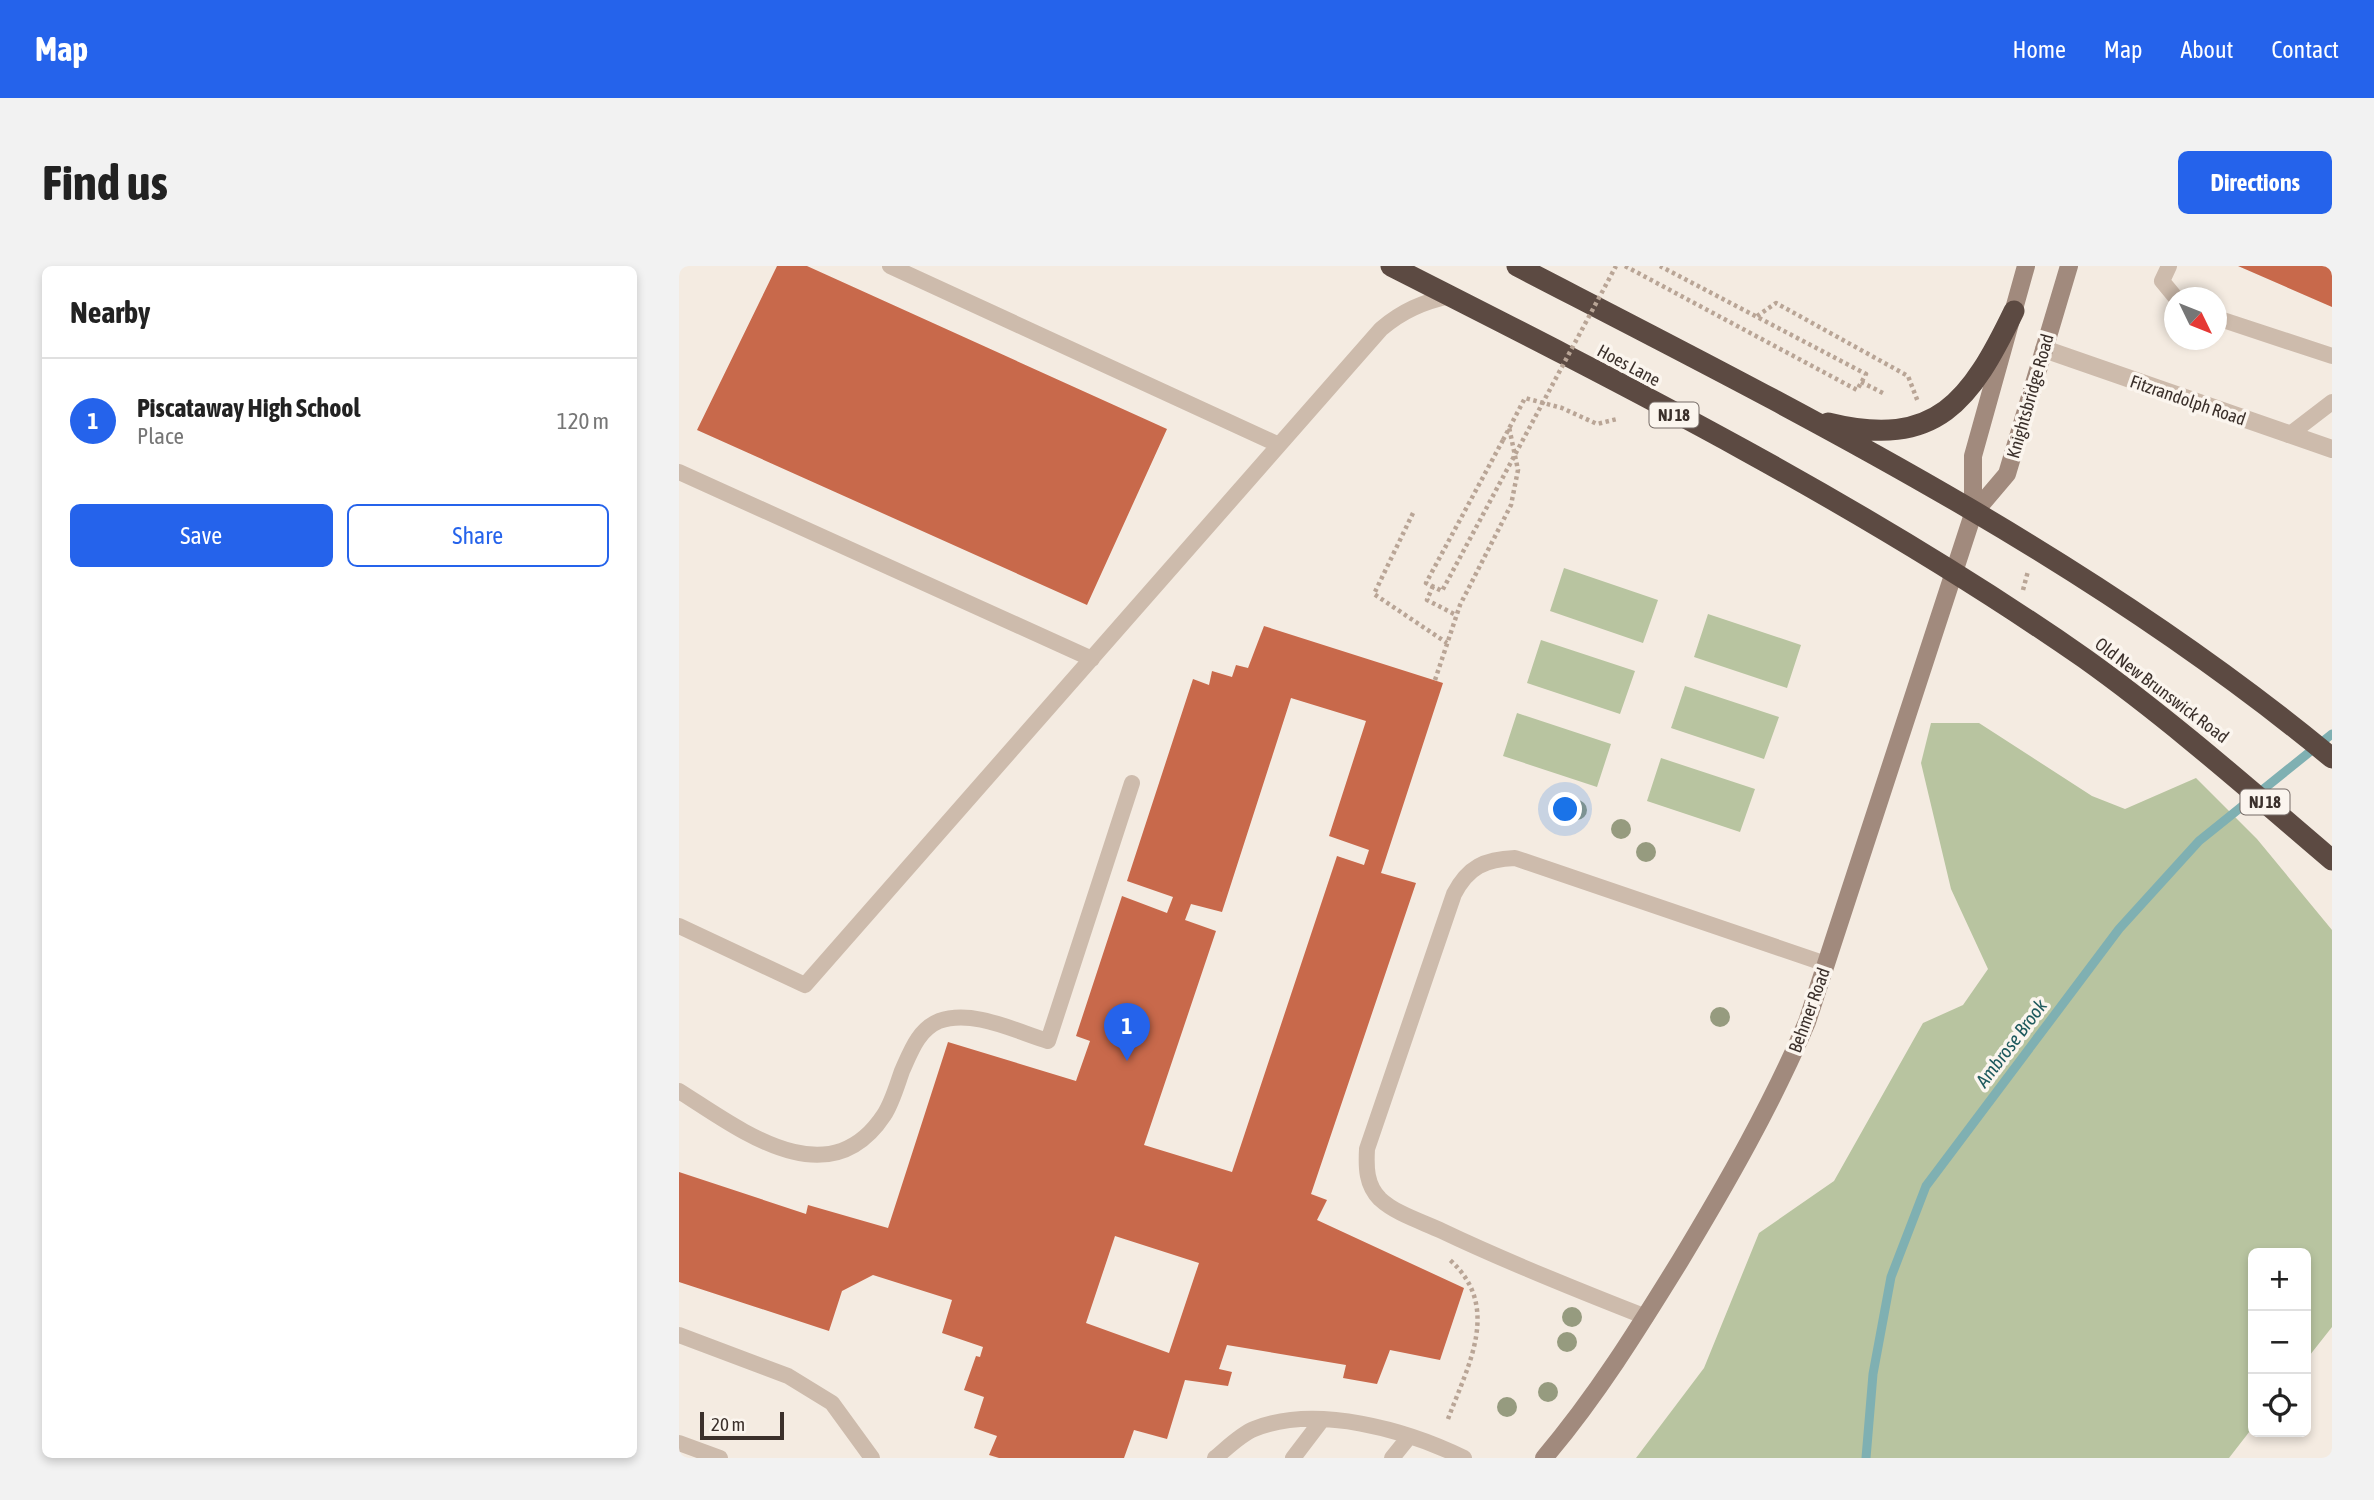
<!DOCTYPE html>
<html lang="en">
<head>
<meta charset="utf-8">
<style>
  body { margin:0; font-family:"Asap Condensed",sans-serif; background:#f2f2f2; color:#222 }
  .controls { position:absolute; right:21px; bottom:21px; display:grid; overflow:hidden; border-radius:10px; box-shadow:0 4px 10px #0003 }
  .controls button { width:63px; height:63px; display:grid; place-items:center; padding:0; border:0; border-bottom:2px solid #e0e0e0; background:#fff; color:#222; font:35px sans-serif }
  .compass { position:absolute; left:1485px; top:21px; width:63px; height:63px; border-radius:50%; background:#fff; box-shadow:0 4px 10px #0003; rotate:133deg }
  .scale { position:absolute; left:21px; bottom:18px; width:84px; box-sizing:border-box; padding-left:7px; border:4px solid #3b302b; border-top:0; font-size:19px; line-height:24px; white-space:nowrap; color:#3b302b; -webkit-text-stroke:5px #fbf5ee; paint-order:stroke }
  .you { position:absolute; left:887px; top:544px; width:24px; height:24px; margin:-18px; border:5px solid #fff; border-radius:50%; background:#1a73e8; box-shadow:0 0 0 10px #1a73e833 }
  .badge { display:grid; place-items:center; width:46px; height:46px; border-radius:50%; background:#2563eb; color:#fff; font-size:23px; font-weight:700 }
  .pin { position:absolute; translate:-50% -58px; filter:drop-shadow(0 2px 4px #0008) }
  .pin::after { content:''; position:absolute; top:37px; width:24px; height:21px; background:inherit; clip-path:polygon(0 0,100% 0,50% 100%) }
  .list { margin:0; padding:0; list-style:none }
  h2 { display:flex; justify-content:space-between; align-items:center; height:91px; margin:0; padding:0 28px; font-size:30px }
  h2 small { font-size:23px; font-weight:400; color:#767676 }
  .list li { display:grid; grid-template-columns:46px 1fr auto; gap:21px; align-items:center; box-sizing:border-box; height:126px; padding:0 28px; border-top:2px solid #e0e0e0 }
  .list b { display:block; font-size:26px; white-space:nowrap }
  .list p { margin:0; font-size:23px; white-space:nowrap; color:#767676 }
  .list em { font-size:23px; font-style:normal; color:#767676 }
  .actions { display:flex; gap:14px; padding:21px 28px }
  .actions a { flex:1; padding:16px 0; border:2px solid #2563eb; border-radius:10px; text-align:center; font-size:24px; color:#2563eb }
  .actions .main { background:#2563eb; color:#fff }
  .icon { flex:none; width:38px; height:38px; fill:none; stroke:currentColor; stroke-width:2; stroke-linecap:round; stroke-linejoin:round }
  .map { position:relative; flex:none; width:1653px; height:1192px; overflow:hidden; border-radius:10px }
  header { display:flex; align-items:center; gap:42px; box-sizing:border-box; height:98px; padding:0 35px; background:#2563eb; color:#fff }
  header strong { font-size:33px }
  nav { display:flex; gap:38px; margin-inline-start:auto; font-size:24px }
  .intro { display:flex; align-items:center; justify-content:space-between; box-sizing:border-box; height:168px; padding:0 42px }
  h1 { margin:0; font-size:49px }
  .button { padding:18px 32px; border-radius:10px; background:#2563eb; color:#fff; font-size:24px; font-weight:700 }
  main { display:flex; gap:42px; padding:0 42px }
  aside { flex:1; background:#fff; border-radius:10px; box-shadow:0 4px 10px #0003 }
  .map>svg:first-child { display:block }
</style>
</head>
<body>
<header>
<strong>Map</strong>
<nav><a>Home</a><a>Map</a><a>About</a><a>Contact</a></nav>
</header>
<div class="intro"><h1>Find us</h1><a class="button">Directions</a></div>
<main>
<aside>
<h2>Nearby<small></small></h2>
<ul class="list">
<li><span class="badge">1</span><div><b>Piscataway High School</b><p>Place</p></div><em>120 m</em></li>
</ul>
<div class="actions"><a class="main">Save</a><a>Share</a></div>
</aside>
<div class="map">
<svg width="1653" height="1192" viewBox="0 0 1653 1192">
  <rect width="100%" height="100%" fill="#f4ebe1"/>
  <path fill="#b8c4a0" d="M885,302L979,334L964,377L871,345Z
    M1029,348L1122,379L1108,422L1015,391Z
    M862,374L956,405L941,448L848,417Z
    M1006,420L1100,451L1085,493L992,462Z
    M838,447L932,478L918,521L824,490Z
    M1252,457H1300L1413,530L1446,543L1517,512L1578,573L1653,664V1061L1627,1094V987H1574V1161L1550,1192H957L1025,1102L1080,967L1155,915L1244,757L1284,739L1309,703L1272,623L1242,497Z
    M982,492L1076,523L1061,566L968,535Z"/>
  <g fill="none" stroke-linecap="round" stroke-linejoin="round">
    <path stroke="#7fb0b2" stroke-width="9" d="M1187,1192L1194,1108L1212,1011L1247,920L1440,663L1520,575L1653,468"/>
  </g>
  <path fill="#c8694b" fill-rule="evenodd" d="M98,0H128L488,163L408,339L18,164Z
    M1559,0H1653V41Z
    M585,360L764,417L702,607L737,617L632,928L648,934L638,954L785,1022L761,1094L711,1084L698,1118L664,1112L667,1099L548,1079L540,1103L553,1106L549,1120L506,1114L488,1173L455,1164L445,1192H320L310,1189L318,1170L295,1162L305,1131L285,1124L297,1090L301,1091L304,1081L263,1067L273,1034L194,1009L163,1025L150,1065L0,1016V906L127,948L129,939L209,962L269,776L397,815L411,775L397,770L443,630L488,647L494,631L448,615L514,413L530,419L533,405L553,411L557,399L569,402ZM612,432L687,455L650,570L690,584L685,599L658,590L553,906L465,879L537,665L506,654L512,638L543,646ZM436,970L520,997L490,1087L407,1057Z"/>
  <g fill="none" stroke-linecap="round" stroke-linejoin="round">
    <path stroke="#b9a596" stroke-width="4.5" stroke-dasharray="3.5 3.5" stroke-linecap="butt" d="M946,0L1178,124L1187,108L981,0
      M1078,50L1097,37L1229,110L1239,136
      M1182,116L1206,128
      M824,174L846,132L883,142L918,158L938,153
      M734,247L695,328L768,377
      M754,320L748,334L777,349
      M1344,324L1349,305
      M756,414L781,339L832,239L839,204L830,161
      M769,1153C789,1099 823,1041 771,994"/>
    <path stroke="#cdbbac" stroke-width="16" d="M211,0L600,179
      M1490,0L1483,15L1497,32
      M1538,52L1653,90
      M1610,169L1653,136
      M0,206L413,393
      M0,660L126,719L702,63C723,45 744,36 771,30
      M0,825C59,862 149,934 205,849C213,837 218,819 223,805C232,785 239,764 260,755C294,743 336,765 369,775L453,517
      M967,1051C898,1024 830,997 763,965C744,956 717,948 701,933C687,919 687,901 688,883L775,628C789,601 806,593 836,592L1147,698
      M0,1069L109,1110L153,1137L193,1192
      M0,1177L41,1192
      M536,1192C547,1183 562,1168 575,1163C637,1138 728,1164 785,1192
      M614,1192L643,1154
      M713,1192L730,1171"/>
    <path stroke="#cdbbac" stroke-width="18" d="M1365,83L1653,183"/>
    <path stroke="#a18a7d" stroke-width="18" d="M1294,248L1328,208L1390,0
      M865,1192C917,1131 959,1063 1001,995C1048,917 1092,840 1128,756L1294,248V190L1347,0"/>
    <path stroke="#5c4a42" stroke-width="21" d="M712,0C947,119 1188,241 1405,392C1492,454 1572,525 1653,594
      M838,0C1120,146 1408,289 1653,492
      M1149,157C1258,184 1292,134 1335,45"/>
    <path stroke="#b9a596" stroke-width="4.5" stroke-dasharray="3.5 3.5" stroke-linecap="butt" d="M824,174L747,317L763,325L937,0"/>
  </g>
  <g fill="#969b7f">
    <circle cx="898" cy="544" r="10"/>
    <circle cx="942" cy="563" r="10"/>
    <circle cx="967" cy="586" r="10"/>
    <circle cx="1041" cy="751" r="10"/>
    <circle cx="893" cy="1051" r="10"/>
    <circle cx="888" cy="1076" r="10"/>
    <circle cx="869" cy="1126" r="10"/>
    <circle cx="828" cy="1141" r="10"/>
  </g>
  <g text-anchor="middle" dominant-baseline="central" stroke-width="7" stroke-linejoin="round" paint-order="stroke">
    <g fill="#fbf5ee" stroke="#756b66" stroke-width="2">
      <rect x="970.5" y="136.5" width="49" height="25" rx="5"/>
      <rect x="1561.5" y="523.5" width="49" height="25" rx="5"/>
    </g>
    <g font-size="16" font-weight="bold" fill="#3b302b">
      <text x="995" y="149">NJ 18</text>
      <text x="1586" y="536">NJ 18</text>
    </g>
    <g font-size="18" fill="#3b302b" stroke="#fbf5ee">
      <text transform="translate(950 99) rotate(28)">Hoes Lane</text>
      <text transform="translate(1351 130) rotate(-74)">Knightsbridge Road</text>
      <text transform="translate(1509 134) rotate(19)">Fitzrandolph Road</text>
      <text transform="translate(1483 424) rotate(37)">Old New Brunswick Road</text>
      <text transform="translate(1130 744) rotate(-70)">Behmer Road</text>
    </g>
    <g font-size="19" font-style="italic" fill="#1f5a5e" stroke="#fbf5ee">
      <text transform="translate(1332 777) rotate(-53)">Ambrose Brook</text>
    </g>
  </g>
</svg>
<div class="controls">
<button>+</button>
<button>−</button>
<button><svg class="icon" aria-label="locate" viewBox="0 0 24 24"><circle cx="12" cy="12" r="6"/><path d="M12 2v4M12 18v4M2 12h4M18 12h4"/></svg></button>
</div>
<svg class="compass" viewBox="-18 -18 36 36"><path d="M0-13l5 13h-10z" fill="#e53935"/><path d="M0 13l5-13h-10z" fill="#767676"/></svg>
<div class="scale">20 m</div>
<div class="you"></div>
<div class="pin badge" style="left:448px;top:795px">1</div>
</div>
</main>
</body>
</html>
